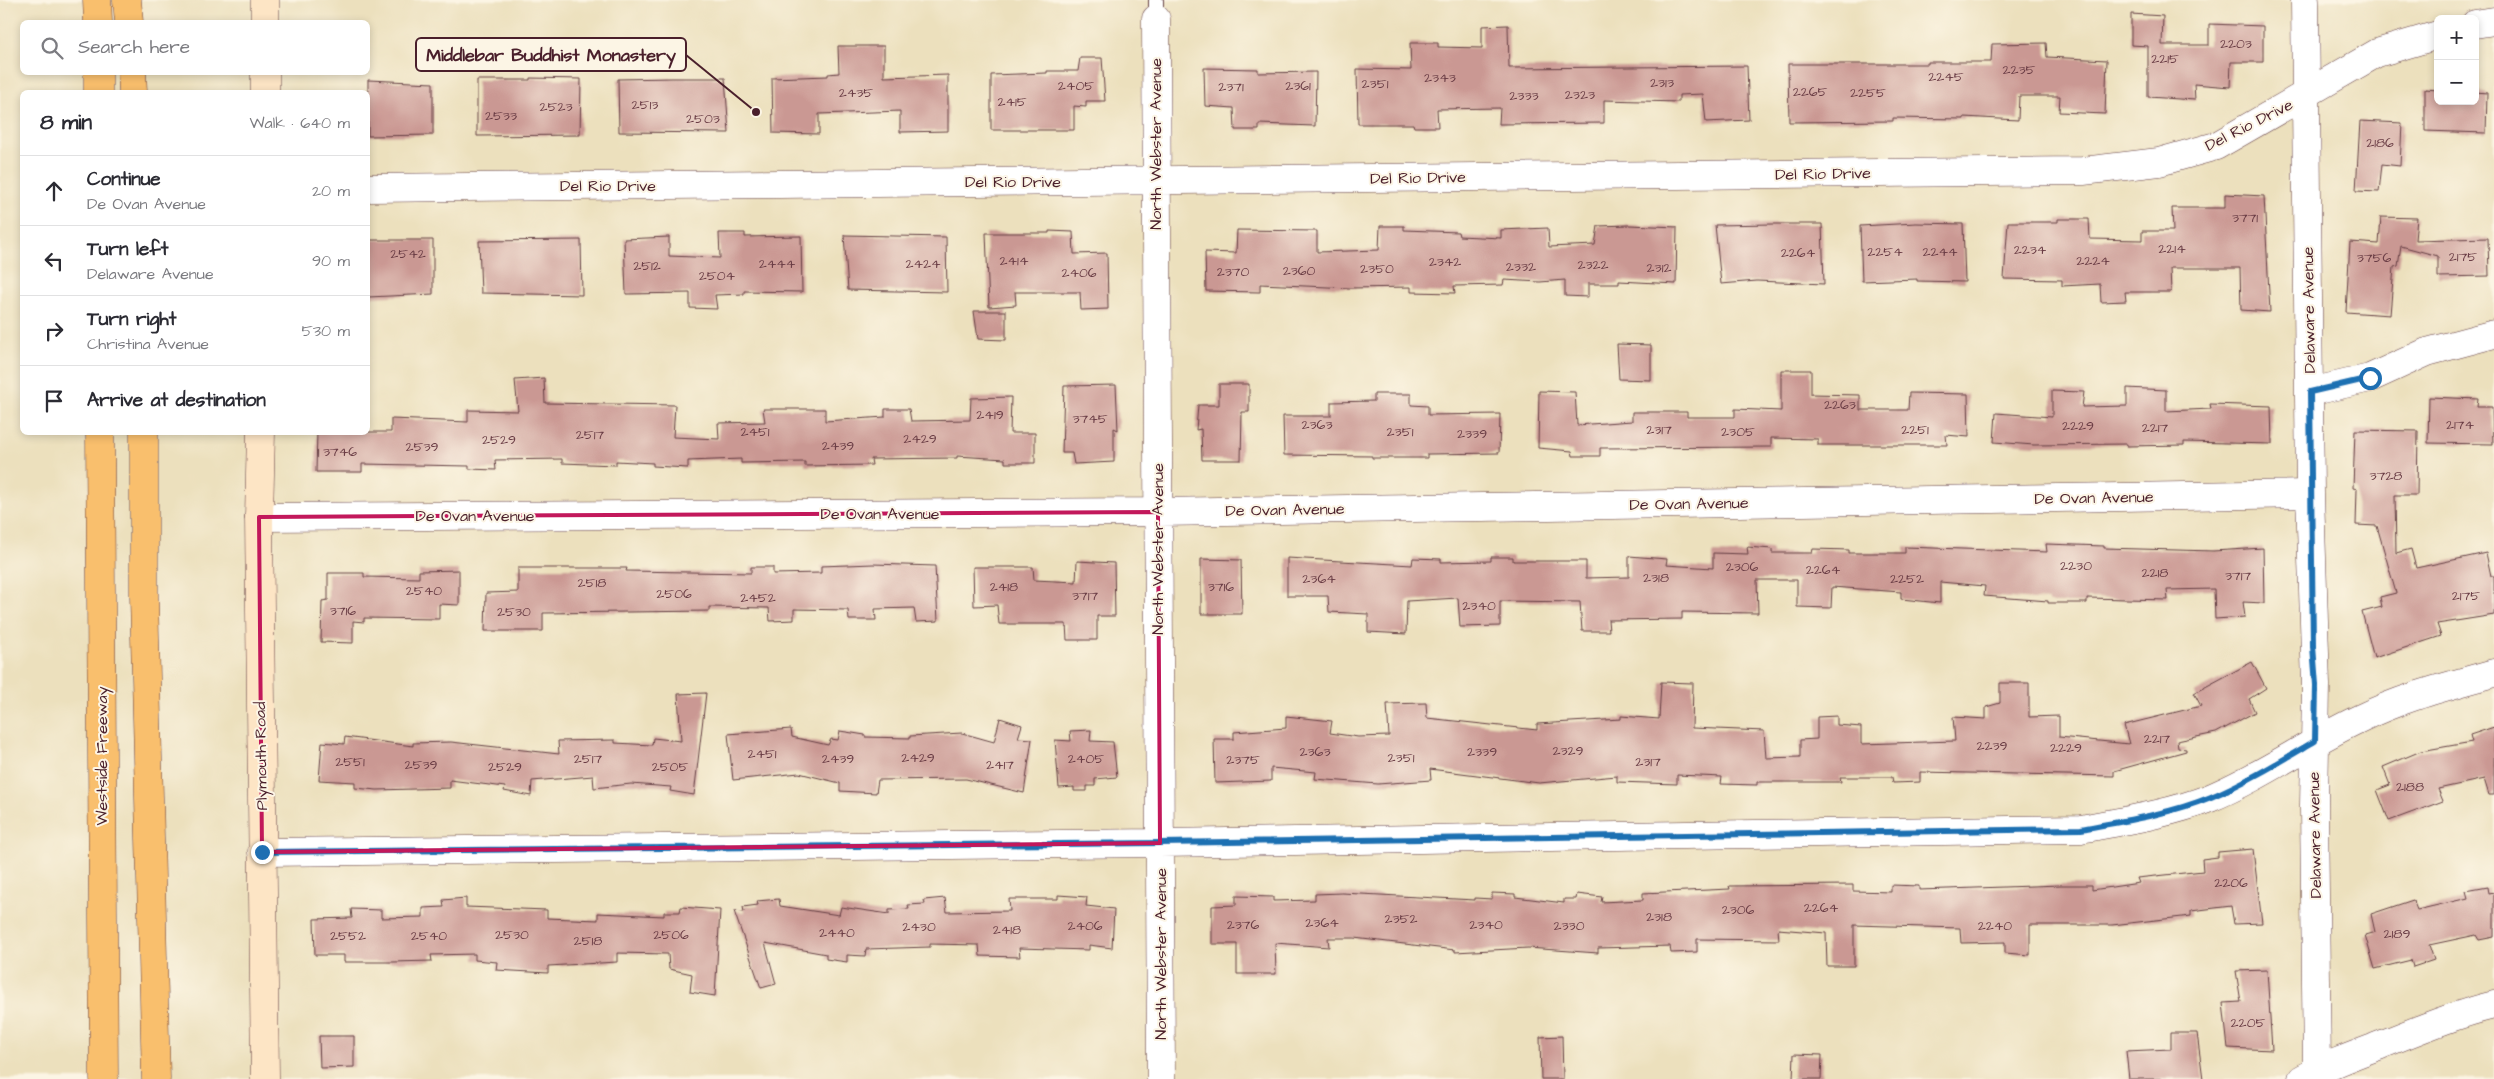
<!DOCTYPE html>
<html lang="en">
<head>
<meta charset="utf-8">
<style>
  body { margin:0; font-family:"Architects Daughter",sans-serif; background:#f7f7f7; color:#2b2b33 }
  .controls { position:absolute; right:15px; top:15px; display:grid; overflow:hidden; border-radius:8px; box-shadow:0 2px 8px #0003 }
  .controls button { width:45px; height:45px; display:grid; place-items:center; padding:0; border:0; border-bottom:1px solid #e1e1e2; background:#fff; color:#2b2b33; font:25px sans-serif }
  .stop { position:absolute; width:15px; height:15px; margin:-11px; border:4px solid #1f6fb2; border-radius:50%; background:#fff }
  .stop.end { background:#1f6fb2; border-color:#fff; box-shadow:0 1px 5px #0008 }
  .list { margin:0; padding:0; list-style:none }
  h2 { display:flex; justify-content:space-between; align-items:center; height:65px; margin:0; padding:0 20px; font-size:21px }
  h2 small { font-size:16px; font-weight:400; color:#7c7c81 }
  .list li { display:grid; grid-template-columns:32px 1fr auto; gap:15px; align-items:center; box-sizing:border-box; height:70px; padding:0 20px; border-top:1px solid #e1e1e2 }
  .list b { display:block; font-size:19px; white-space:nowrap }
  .list p { margin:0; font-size:16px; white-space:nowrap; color:#7c7c81 }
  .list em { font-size:16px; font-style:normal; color:#7c7c81 }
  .icon { flex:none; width:28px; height:28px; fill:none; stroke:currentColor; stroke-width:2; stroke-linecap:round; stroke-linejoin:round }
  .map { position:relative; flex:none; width:2494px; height:1079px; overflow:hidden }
  .search { position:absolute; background:#fff; box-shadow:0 2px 8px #0003; left:20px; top:20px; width:350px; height:55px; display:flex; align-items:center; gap:12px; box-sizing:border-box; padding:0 18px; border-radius:8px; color:#7c7c81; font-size:19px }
  .panel { position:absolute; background:#fff; box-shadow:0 2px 8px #0003; left:20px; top:90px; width:350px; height:345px; border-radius:8px }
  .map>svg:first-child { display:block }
</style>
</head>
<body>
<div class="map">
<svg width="2494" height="1079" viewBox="0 0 2494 1079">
  <rect width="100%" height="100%" fill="#fcf5e5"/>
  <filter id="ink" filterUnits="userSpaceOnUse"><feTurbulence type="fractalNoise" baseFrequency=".02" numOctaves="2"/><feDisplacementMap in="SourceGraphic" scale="10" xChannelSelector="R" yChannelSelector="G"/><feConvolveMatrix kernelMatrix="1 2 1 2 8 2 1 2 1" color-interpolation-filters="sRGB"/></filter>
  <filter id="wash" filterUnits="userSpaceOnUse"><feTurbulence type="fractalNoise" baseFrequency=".0096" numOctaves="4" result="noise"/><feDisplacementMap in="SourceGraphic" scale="20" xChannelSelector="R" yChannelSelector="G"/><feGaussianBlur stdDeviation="1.12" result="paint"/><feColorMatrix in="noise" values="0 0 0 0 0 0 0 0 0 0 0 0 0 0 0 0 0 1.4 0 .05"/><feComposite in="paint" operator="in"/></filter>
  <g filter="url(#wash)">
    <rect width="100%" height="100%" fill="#ece0bd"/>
    <g id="blocks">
      <path fill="#ca9893" d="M2131,14L2163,16L2162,45H2209V24L2263,26V62H2231L2230,87L2194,84L2195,100L2148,97V46L2131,45Z
        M1508,25L1509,68L1747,66L1749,120L1706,122L1703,94L1679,95V102L1604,100V123L1499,124L1500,108L1437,109L1438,127H1414L1413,124H1358L1357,69L1411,70L1410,43H1438V47L1482,48V26Z
        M2046,43L2047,57L2107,60L2105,114L2059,112L2060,96H2019L2018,120L1964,117V119L1893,118V121L1789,122L1788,64H1928V62H1991L1992,44Z
        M838,46H884V77L948,75V131L900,132V111L819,114V134L773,133L772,78L828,76V74L839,73Z
        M1080,58H1102L1105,101H1086V107L1074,106V130H991V75L1047,73V71H1078Z
        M1204,68L1258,69V73L1316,72L1315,126L1259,124V130H1235L1234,108L1205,106Z
        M530,78L581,79L580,135L477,136V80H530Z
        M672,78H725L729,133L619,132L618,79Z
        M368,80L433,83V135L368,136Z
        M2425,89L2438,90V101H2475V92L2487,93L2486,133L2425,131Z
        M2360,121L2402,123L2400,166L2382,164L2379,192L2356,191Z
        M2225,194L2264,196L2270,312L2241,310L2240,268H2170L2171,292H2125L2126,301L2101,302L2100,284L2062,286V280L2004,279L2008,222H2058V219H2089L2090,239L2142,240V231H2173L2172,208H2225Z
        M2381,217L2417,218L2415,240L2488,238L2489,276L2438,277V256L2401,246L2398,266L2394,267L2390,315L2346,312L2350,242L2379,244Z
        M1916,223L1963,224L1965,282L1917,281V279L1862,281L1860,226Z
        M1773,224H1822L1824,284L1757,281L1721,284L1715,225Z
        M1629,225L1677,227L1676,284L1619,281V284H1588V297L1565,296V280L1540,282L1504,280L1503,285L1454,286L1455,293L1411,292V287L1350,288L1260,284V292L1206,291L1205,252L1236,253L1237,230L1317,231V252L1379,250L1380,226H1404V230L1458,232L1459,236L1501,238V230L1548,228L1549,247L1595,245L1598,226Z
        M1049,231L1073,232L1074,254L1107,253L1108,309L1081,310L1080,292H1015L1016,305L989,307L986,233H1049Z
        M719,233H745V237L801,236L802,292L744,291V294L715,295L717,309L690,308V293L626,294L624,239L669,237V256L720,258Z
        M844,235L946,237L947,292L848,290Z
        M368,240H433V294L368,297Z
        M581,240L582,295L481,293L479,241Z
        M974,311H1006V340L978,339Z
        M1617,344L1651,345V380L1619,379Z
        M1781,370H1811V394L1860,395V410H1908L1909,393L1968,394L1969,437L1946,435L1947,445H1818V439L1771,438V447L1600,448V456H1573L1572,451L1538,448L1539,391L1575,392L1577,425L1632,421V412H1687V417H1735V409L1781,411Z
        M544,378L545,403L675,405L673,437L719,439L718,423L765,422L763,409H825V421L885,417V409H909L911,421L970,420L971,398L1011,397L1010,433H1035V463H1005V459L957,456V458L871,459L872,465L805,466V462L741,463V459L688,461V468L653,466V463L616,461V465L562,463V459L495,460L496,470L469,469V466L362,464V472H316L317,432H391V419L468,422V410L518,411L515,380Z
        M1219,384H1249V412H1242L1241,460H1202L1201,429L1196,430L1198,405H1219Z
        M1116,385L1118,430L1114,428V462L1074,464L1072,453H1062L1064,386Z
        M2127,388L2166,390V411L2211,409L2210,404L2271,406L2272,444L2184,442V445L2127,446V444L2034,445L1994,442L1996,413L2052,417V391L2084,392L2082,407L2127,406Z
        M1374,394H1411V405L1428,406V415L1500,414L1499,453L1427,454V458H1372V456L1284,455L1283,416H1331V402L1374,401Z
        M2429,397L2478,399L2477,407H2492L2493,444L2428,443Z
        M2355,430L2418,431L2417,495H2395L2396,553L2411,549L2416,568L2486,553L2491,576H2494V615L2437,624L2441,636L2374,658L2362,612L2382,607L2380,597L2396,593L2377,526L2356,525L2357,489L2353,488Z
        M2046,544L2104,546V548L2213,551L2263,548L2264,603L2243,602L2245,617L2215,619L2214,589L2167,590L2168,600L2087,598V603H2048V601L1984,596L1985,586L1940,582V603L1901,599V592L1832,587L1831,608L1797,607V580H1757L1758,613L1682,612V619L1608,620L1609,631H1582L1580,602L1500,601V626L1460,627L1458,598L1407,601L1406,634L1368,632V614L1329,612L1328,596H1287V558L1412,565L1413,558L1441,559V562L1491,561V557H1513V561H1586V578L1629,577V556L1667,559L1666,565L1713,568V553L1748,554L1747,547L1772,549V553H1812L1813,549L1849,550V553H1905V547L2047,552Z
        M1201,559L1241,560L1242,614H1201Z
        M1077,561L1114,563L1115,616H1097V640H1067L1066,624H999L997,605L974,606L973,567H1033L1034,580L1076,582Z
        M873,564L935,566L938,621L916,622L914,608L875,609L876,620H849L848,610L794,609V620L770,621L769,608L709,607V611L543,613V631H485L486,593L518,592V568H627L626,571L751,573V567H773V574L821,573V566Z
        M459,570V605L439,604V619L364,618V622L353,621V643L321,642L322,601L328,600V573H364V577L419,578V571Z
        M2252,662L2266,688L2249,699L2255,712L2216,733L2177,741L2178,748L2186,749V751L2114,771V776L1920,772V782L1893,783L1892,777H1840L1841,782H1757V785L1721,784L1722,777L1677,775V784L1617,782V776L1539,783L1430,769L1431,780L1378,784L1315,779L1316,772L1271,768V781L1215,783L1214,739H1234V732L1286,728V716L1332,721L1330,733L1358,737L1389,736L1387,704L1426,703L1427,718L1537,730V724L1621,719V716L1659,719L1661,682L1693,683L1692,728L1764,731L1766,758L1800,757V740L1817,739V717L1837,716V725L1861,727V744L1955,741L1953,717L1986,719V707L2000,703V683H2029V717L2059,716V737L2129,744L2124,725L2201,706L2194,693Z
        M706,693L694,795L670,791L671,787L631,784L594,788L593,776L532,781L531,796L504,791L505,787L450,780V788L377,790L355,788V782L319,780L322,742L344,744L345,737L413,746V743L451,742L559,754L558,741L615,740V743L652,745L653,738L681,741L678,694Z
        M1000,718L1022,725L1018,738L1032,739L1024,793L966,779L878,780L876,793L840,791V783L799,773L733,780L728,734L791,729L792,737L828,745L831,739L838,740L840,731L865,735V737L910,738V736L962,733L994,742Z
        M2494,727V795H2489L2484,779L2438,789L2443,801L2389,821L2377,790L2390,785L2383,767L2421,751L2472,742L2470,735Z
        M1091,730L1090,741L1113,742L1117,777L1095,779V786H1087V791H1074V787L1059,788L1055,740L1071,741L1070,731Z
        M2253,849L2262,923L2234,924L2231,906L2191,911V916L2112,925H2030V955L2005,953V942L1961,943L1960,928L1854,925V966H1827L1826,933L1778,929L1779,940L1697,939V952L1671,953L1670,946L1598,948V953L1528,948L1455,952V950L1354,938H1328L1329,947L1275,943L1276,974H1237V944H1212V906L1236,905V896L1273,897V901L1315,900V894L1342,893L1475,900V898L1492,899V893L1515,894V897L1564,903V899H1576L1577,894L1602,897L1601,902L1643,900V893L1730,889L1729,886L1853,885V891L1891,892V885L1919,886V890L2061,885H2092V890L2139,883L2137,878L2203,871L2202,859L2218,857V852Z
        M2488,887L2489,894L2494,893V937L2479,940L2476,935L2429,945L2434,960L2413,967L2411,960L2375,969L2365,935L2375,932L2371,914L2413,900L2417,910L2468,898L2466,891Z
        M1058,895L1087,897L1086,906L1114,909L1112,948L1089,945V950L1019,948L1020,957L980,956L979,945L930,944V947L866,949L865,956L847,955V962L826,959V954L765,943L776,984L761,988L734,911L744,912L743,907L758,905L757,901L779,899L780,906L839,915L841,907L889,914V910L909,909L908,905L925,904L924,900L945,898L947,912L1010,911L1009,899H1058Z
        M466,898V907L547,910V918L598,920V913L664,916V912H680L681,907L720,910L715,996L690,992L692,974L669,969L668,954L617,953V962L548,966V973L496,970L497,962L475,960V954L431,955L432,961L393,962H344V955H315L314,919L352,918L351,909L381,910V918L423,917V908L444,907L443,900Z
        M2267,970L2272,1050L2228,1048L2223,1003L2241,1002L2236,971Z
        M2171,1033H2197L2203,1079H2129L2126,1051L2171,1049Z
        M319,1036H354V1067L320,1068Z
        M1562,1036L1563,1079H1541L1540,1037Z
        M1794,1054L1822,1055L1821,1079H1793Z"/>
    </g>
  </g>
  <g filter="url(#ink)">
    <use href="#blocks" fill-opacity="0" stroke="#623c41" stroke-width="1"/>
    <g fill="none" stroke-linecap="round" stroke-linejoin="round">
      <defs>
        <path id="lane" d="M1156,0V19"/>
        <path id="street" d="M2305,0L2310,494L2316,685L2314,807L2317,1071
          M1156,19L1161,1079
          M2475,24L2494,21
          M368,188L2083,171L2159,162L2216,146L2377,53L2438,35
          M2310,392L2370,378L2427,352L2494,334
          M259,517L1158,512L2310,494
          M262,852L1160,843L2081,829C2124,821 2169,814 2210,798C2263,776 2309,742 2361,718C2403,697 2449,686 2494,673
          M2302,1079C2325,1066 2349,1057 2373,1048C2413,1032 2453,1015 2494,1005"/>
        <path id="secondary" d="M265,22V0
          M265,72V92
          M261,432L259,517L265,1079"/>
        <path id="highway" d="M97,0L98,22
          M127,0L129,22
          M98,72V92
          M132,72L133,92
          M100,432L104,1079
          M144,432V597L156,1079"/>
      </defs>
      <use href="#lane" stroke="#623c41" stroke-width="16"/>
      <use href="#street" stroke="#623c41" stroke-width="29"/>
      <use href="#secondary" stroke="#623c41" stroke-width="29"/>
      <use href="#highway" stroke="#623c41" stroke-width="29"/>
      <use href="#lane" stroke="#fff" stroke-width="14"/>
      <use href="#street" stroke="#fff" stroke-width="28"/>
      <use href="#secondary" stroke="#fde5c5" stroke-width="28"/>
      <use href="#highway" stroke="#f9bf6d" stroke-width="28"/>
    </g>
  </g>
  <g fill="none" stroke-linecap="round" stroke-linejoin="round" filter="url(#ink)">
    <path stroke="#1f6fb2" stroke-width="6" d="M262,852L1160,843L2081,829C2124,821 2170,814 2211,797C2247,782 2281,761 2315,741L2316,685L2313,646L2310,392L2370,378"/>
  </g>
  <path fill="none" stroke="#c2185b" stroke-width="4" stroke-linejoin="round" d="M1158,512L1160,843L262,852L259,517Z"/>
  <g text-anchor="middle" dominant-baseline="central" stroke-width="4" stroke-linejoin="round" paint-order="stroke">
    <g font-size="14" fill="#6a3d45">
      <text x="2236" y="44">2203</text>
      <text x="2165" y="59">2215</text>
      <text x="2019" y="70">2235</text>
      <text x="1946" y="77">2245</text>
      <text x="1440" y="78">2343</text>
      <text x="1662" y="83">2313</text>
      <text x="1375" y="84">2351</text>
      <text x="1076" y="86">2405</text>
      <text x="1298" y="86">2361</text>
      <text x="1231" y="87">2371</text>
      <text x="1810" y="92">2265</text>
      <text x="856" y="93">2435</text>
      <text x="1868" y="93">2255</text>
      <text x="1580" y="95">2323</text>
      <text x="1524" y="96">2333</text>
      <text x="1012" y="102">2415</text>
      <text x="645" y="105">2513</text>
      <text x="556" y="107">2523</text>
      <text x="501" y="116">2533</text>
      <text x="703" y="119">2503</text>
      <text x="2380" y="143">2186</text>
      <text x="2245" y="218">3771</text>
      <text x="2172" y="249">2214</text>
      <text x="2030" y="250">2234</text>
      <text x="1885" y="252">2254</text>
      <text x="1940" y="252">2244</text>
      <text x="1798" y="253">2264</text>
      <text x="408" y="254">2542</text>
      <text x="2463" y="257">2175</text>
      <text x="2374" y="258">3756</text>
      <text x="1014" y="261">2414</text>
      <text x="2093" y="261">2224</text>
      <text x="1445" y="262">2342</text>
      <text x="777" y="264">2444</text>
      <text x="923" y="264">2424</text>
      <text x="1593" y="265">2322</text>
      <text x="647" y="266">2512</text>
      <text x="1521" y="267">2332</text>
      <text x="1659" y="268">2312</text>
      <text x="1377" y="269">2350</text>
      <text x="1299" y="271">2360</text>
      <text x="1233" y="272">2370</text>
      <text x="1079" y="273">2406</text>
      <text x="717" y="276">2504</text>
      <text x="1840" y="405">2263</text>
      <text x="990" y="415">2419</text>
      <text x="1090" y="419">3745</text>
      <text x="1317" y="425">2363</text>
      <text x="2460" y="425">2174</text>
      <text x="2078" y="426">2229</text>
      <text x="2155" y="428">2217</text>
      <text x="1659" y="430">2317</text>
      <text x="1915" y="430">2251</text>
      <text x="755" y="432">2451</text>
      <text x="1400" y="432">2351</text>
      <text x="1738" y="432">2305</text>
      <text x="1472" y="434">2339</text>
      <text x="590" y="435">2517</text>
      <text x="920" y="439">2429</text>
      <text x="499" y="440">2529</text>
      <text x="838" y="446">2439</text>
      <text x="422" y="447">2539</text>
      <text x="340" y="452">3746</text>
      <text x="2386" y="476">3728</text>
      <text x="2076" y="566">2230</text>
      <text x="1742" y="567">2306</text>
      <text x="1823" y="570">2264</text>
      <text x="2155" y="573">2218</text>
      <text x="2238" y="576">3717</text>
      <text x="1656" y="578">2318</text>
      <text x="1319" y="579">2364</text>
      <text x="1907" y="579">2252</text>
      <text x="592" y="583">2518</text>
      <text x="1004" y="587">2418</text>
      <text x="1221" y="587">3716</text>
      <text x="424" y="591">2540</text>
      <text x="674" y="594">2506</text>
      <text x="1085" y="596">3717</text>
      <text x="2466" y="596">2175</text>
      <text x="758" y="598">2452</text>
      <text x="1479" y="606">2340</text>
      <text x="343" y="611">3716</text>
      <text x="514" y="612">2530</text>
      <text x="2157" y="739">2217</text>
      <text x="1992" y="746">2239</text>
      <text x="2066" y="748">2229</text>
      <text x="1568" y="751">2329</text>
      <text x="1315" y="752">2363</text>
      <text x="1482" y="752">2339</text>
      <text x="762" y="754">2451</text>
      <text x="918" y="758">2429</text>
      <text x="1401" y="758">2351</text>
      <text x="588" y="759">2517</text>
      <text x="838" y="759">2439</text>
      <text x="1086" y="759">2405</text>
      <text x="1243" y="760">2375</text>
      <text x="350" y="762">2551</text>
      <text x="1648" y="762">2317</text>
      <text x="421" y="765">2539</text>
      <text x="1000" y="765">2417</text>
      <text x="505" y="767">2529</text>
      <text x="670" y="767">2505</text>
      <text x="2410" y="787">2188</text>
      <text x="2231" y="883">2206</text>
      <text x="1821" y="908">2264</text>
      <text x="1738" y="910">2306</text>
      <text x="1659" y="917">2318</text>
      <text x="1401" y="919">2352</text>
      <text x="1322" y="923">2364</text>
      <text x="1243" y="925">2376</text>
      <text x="1486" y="925">2340</text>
      <text x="1085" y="926">2406</text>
      <text x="1569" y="926">2330</text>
      <text x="1995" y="926">2240</text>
      <text x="919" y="927">2430</text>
      <text x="1007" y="930">2418</text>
      <text x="837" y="933">2440</text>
      <text x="2397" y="934">2189</text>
      <text x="512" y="935">2530</text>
      <text x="671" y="935">2506</text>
      <text x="348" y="936">2552</text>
      <text x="429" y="936">2540</text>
      <text x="588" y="941">2518</text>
      <text x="2248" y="1023">2205</text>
    </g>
    <g font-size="16" fill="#4a1f2b" stroke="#fcf5e5">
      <text transform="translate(2249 125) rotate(-27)">Del Rio Drive</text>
      <text transform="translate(1156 144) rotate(-90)">North Webster Avenue</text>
      <text transform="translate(1823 174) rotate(-1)">Del Rio Drive</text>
      <text transform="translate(1418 178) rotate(-1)">Del Rio Drive</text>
      <text x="1013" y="182">Del Rio Drive</text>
      <text x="608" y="186">Del Rio Drive</text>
      <text transform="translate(2309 310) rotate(-91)">Delaware Avenue</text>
      <text transform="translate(2094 498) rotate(-1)">De Ovan Avenue</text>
      <text transform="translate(1689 504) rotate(-1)">De Ovan Avenue</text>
      <text transform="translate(1285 510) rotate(-1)">De Ovan Avenue</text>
      <text x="880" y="514">De Ovan Avenue</text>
      <text x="475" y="516">De Ovan Avenue</text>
      <text transform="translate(1158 549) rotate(-90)">North Webster Avenue</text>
      <text transform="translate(102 756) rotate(-90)">Westside Freeway</text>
      <text transform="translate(261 756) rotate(-91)">Plymouth Road</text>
      <text transform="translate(2315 835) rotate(-91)">Delaware Avenue</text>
      <text transform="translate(1161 954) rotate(-90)">North Webster Avenue</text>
    </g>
  </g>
  <path fill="none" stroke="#4a1f2b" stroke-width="2" d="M756 112L686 55"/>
  <circle fill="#4a1f2b" stroke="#fcf5e5" stroke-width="2" cx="756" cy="112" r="5"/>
  <rect fill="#fcf5e5" stroke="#4a1f2b" stroke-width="2" x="416" y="38" width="270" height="33" rx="5"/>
  <g font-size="18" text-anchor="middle" font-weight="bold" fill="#4a1f2b">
    <text x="551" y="61">Middlebar Buddhist Monastery</text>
  </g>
</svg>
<div class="controls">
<button>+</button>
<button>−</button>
</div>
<div class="stop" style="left:2370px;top:378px"></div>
<div class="stop end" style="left:262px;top:852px"></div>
<div class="search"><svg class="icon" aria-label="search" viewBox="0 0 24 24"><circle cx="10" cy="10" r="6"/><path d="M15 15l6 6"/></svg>Search here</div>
<section class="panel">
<h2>8 min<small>Walk · 640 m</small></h2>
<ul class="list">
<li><svg class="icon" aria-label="ahead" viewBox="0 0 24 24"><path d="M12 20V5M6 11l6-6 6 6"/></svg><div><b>Continue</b><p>De Ovan Avenue</p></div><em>20 m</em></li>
<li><svg class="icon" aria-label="left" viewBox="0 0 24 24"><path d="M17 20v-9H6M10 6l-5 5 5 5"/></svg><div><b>Turn left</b><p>Delaware Avenue</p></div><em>90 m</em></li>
<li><svg class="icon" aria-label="right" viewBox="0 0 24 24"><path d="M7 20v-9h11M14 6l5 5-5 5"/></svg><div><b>Turn right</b><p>Christina Avenue</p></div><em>530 m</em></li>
<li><svg class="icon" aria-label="arrive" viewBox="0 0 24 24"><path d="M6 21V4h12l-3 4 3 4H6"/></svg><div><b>Arrive at destination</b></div></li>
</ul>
</section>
</div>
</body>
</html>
